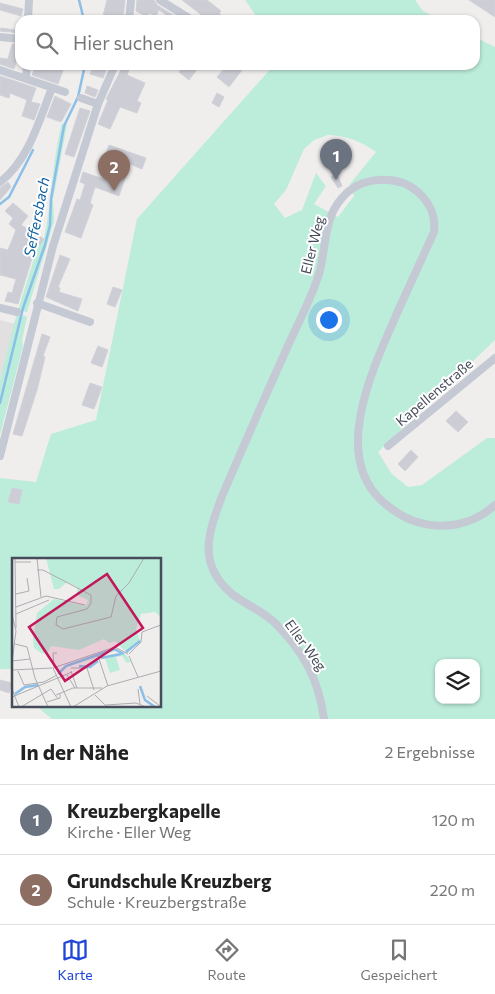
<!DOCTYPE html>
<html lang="de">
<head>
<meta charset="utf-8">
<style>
  body { margin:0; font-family:Commissioner,sans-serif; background:#f6f6f6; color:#222 }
  .controls { position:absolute; right:15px; bottom:15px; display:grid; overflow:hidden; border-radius:10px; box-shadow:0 1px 4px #0004 }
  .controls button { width:45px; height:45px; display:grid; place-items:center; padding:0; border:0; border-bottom:1px solid #e0e0e0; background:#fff; color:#222; font:25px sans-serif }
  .you { position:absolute; left:328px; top:319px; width:18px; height:18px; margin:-12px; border:4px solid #fff; border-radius:50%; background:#1a73e8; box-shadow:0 0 0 8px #1a73e833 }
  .badge { display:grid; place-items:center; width:32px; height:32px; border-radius:50%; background:#2046d7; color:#fff; font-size:16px; font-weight:700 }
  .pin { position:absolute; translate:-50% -41px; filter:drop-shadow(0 1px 2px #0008) }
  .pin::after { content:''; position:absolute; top:26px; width:18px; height:15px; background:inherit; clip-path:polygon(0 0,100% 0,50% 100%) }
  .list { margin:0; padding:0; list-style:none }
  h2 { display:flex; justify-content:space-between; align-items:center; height:65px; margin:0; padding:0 20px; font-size:21px }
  h2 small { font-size:16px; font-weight:400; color:#767676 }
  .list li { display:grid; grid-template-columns:32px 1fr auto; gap:15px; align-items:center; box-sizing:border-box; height:70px; padding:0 20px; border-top:1px solid #e0e0e0 }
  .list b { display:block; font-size:19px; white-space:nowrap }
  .list p { margin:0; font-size:16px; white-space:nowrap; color:#767676 }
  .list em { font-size:16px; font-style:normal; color:#767676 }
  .icon { flex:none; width:28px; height:28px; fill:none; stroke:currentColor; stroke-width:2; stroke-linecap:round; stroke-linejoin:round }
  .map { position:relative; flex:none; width:495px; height:719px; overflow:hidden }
  .search { position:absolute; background:#fff; box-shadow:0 1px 4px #0004; left:15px; right:15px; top:15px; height:55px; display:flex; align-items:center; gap:12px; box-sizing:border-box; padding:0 18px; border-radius:15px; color:#767676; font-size:19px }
  .sheet { height:205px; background:#fff }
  nav { display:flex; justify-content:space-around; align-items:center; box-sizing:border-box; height:70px; border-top:1px solid #e0e0e0; background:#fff; font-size:14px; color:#767676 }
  nav a { display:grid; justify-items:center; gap:2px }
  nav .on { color:#2046d7 }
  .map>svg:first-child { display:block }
</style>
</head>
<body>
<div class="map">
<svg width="495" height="719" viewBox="0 0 495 719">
  <rect width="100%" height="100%" fill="#f0eeed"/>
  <path fill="#e1dfdf" d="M0,320L16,324L0,380Z"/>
  <path fill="#bcecda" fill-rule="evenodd" d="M245,0H415L423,11L441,20H259Z
    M475,37L495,47V340L378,452L392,474L408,487L422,485L487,438H495V719H52L35,705H160V559H14V669H0V478L36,482L51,434L96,420L137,219L274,65H475ZM328,135C348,136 360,141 376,152L350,184L354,196L338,217L314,204L326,186L316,173L302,210L285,218L274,204L286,190L304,149L314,140ZM439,663H476V700H439Z
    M62,123L67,125L53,199L54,221L27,312L18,310L39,243L44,239C52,201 52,161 62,123Z
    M17,313L27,317L22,341L23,346L0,435V380Z"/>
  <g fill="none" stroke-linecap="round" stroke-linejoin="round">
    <path stroke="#8bbfe8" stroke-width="2.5" d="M79,0L84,20
      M0,204L9,197L33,150
      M0,403L23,308L45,245L50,225L51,199L64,126L78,97L85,65"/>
  </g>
  <path fill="#cdced5" stroke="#d1d2d9" d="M107,0H125L123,20H102Z
    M137,0H154L157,5L173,15L171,18L159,10L156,16L149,13L147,17L136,11Z
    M182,0H207L221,11L219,13L226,20H208Z
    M469,0H495V17Z
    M0,3L23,9L21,16L0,10Z
    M18,21H20V33L0,31L1,28L15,30Z
    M12,44L20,45V56H18L14,69L0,64V58L8,59Z
    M36,65L52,71L54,65H65L58,84L32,75Z
    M94,65H108L103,78L90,74Z
    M121,65H131L127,75L145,83L137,101L141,103L137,113L120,107L110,129L98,124L108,100L106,99L121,70Z
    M184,65H193L198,68L189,80L179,72Z
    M219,65H235L242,70L229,87L217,77L224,69Z
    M0,76L36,88L31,102L40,104L34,120L22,116L27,100L10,93L9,98L0,95Z
    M87,86L98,90L95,97L85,93Z
    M217,93L224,97L219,107L212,103Z
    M55,96L71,104L61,122L47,117Z
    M80,108L90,111L74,157L65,154Z
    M109,145L146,158L142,169L130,164L119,196L95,187L90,203L93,205L81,238L65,232L77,199L80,200L85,184L80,182L83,172L112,182L119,161L105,156Z
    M337,174L342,186L338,188L331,177Z
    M8,182L11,187L0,200V188Z
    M13,203L28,216L21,225L44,239L40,245L37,242L18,304L5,301L8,292L12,293L16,279L0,275V248L8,250L16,230L9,224L13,218L5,211Z
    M60,255L70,259L58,287L60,288L59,292L82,299L78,311L46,297Z
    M113,287L122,290L115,307L107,304Z
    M42,334L50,337L43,356L45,357L37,390L22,436L13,434Z
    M98,346L108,350L102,367L91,363Z
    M90,383L102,387L94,409L82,405Z
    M456,411L468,422L458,432L446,421Z
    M411,450L418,457L405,471L398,464Z
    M12,488L22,490L19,504L8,502Z
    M0,680L12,683L9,693L0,690Z"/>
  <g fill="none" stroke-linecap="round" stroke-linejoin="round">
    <path stroke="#c4c9d4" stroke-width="8" d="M160,0L192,20
      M28,20L29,0
      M129,20L131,0
      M0,37L20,39
      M210,66V65
      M0,70L65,92
      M26,77L27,65
      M81,98L98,104
      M0,182C29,160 39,120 52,88
      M37,303L90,322
      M0,308L17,312
      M388,446L495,358
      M0,456L53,246L98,104L115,65
      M324,719C319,680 303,650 274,622C262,611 245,604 232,594C197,564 208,534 222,496C242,450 262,403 283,357C294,331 309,304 318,277C327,251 322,220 342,198C360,176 397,174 418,192C430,203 436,215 434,232C422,258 410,285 398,311C375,364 330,454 382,501C392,510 402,517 414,521C443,531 473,525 495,505"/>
  </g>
  <g text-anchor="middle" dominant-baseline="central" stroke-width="4" stroke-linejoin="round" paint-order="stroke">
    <g font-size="14" fill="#464c5a" stroke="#fff">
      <text transform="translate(312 245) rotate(-76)">Eller Weg</text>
      <text transform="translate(434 392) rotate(-40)">Kapellenstraße</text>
      <text transform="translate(306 645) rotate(54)">Eller Weg</text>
    </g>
    <g font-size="15" font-style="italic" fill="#1262a1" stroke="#fff">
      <text transform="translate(36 217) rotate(-79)">Seffersbach</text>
    </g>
  </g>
  <g transform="translate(12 558)">
    <rect width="149" height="149" fill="#f0eeed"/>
    <path d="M34,0H149V59L143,54L129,56L124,71L128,83L115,95L103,83L97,85L92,81L67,92L39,88L35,96L29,95L22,90L21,81L25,55L42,41L74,48L76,42L65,37V29L55,24L47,31H42ZM102,90L114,97L119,104L115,105L110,98L104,99L108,112L98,115L93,100L87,101L107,96L106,92L62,107Z" fill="#bcecda"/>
    <path fill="none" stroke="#8bbfe8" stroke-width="2.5" d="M114,94L128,83M89,100L109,96M67,108L78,109L86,103M46,116L54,108L102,91L112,96M128,128L133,142L143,149M3,136L13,129L26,127"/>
    <path fill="none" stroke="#acadb2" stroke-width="1" d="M3,0L4,70M25,0L29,39M3,4H19M25,12H31L79,37V45L75,51L45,59L44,67L51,71L99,59L104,38L117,25L132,0M4,36L17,33L15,20M4,49L34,38L73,47M4,56L37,42M0,57L4,73L0,104M3,86L15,89L23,120L36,149M117,96L129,84L130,74L149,67M86,98L96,128M117,98L126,119M0,103L18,101M42,109L41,95H45M41,110L103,89L116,96M41,110L59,149M59,110H75L82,132M0,112L40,110M6,113L12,127L32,124L45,117M59,113L65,130M55,117L63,130M0,131L7,149M126,131L128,146M44,137L61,130H90M83,137L95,149M135,138L148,148M0,139L60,114M35,144L48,140V136M94,147L124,145L134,149M9,149L39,131L46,141M61,149L95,128L149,113"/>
    <path fill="#c2185b" fill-opacity="0.15" stroke="#c2185b" stroke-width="2.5" d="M95,16L131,70L53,123L17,69Z"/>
    <rect width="149" height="149" fill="none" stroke="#464c5a" stroke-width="2.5"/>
  </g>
</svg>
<div class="controls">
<button><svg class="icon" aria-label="layers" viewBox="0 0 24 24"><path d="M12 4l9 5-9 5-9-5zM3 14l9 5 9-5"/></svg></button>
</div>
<div class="you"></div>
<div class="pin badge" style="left:336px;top:180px;background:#6b7280">1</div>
<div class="pin badge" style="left:114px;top:191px;background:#8d6e63">2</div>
<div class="search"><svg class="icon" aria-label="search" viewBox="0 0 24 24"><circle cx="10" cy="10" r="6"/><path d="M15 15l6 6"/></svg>Hier suchen</div>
</div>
<section class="sheet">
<h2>In der Nähe<small>2 Ergebnisse</small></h2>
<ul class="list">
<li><span class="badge" style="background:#6b7280">1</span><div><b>Kreuzbergkapelle</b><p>Kirche · Eller Weg</p></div><em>120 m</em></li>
<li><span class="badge" style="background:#8d6e63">2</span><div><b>Grundschule Kreuzberg</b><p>Schule · Kreuzbergstraße</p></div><em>220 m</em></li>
</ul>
</section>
<nav>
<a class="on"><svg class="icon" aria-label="map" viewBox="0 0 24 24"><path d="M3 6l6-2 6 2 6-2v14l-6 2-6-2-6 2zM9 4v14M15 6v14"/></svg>Karte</a>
<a><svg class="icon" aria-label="directions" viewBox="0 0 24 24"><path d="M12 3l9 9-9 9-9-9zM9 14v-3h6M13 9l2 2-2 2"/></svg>Route</a>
<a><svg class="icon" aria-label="saved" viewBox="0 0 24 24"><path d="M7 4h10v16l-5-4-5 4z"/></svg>Gespeichert</a>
</nav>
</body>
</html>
